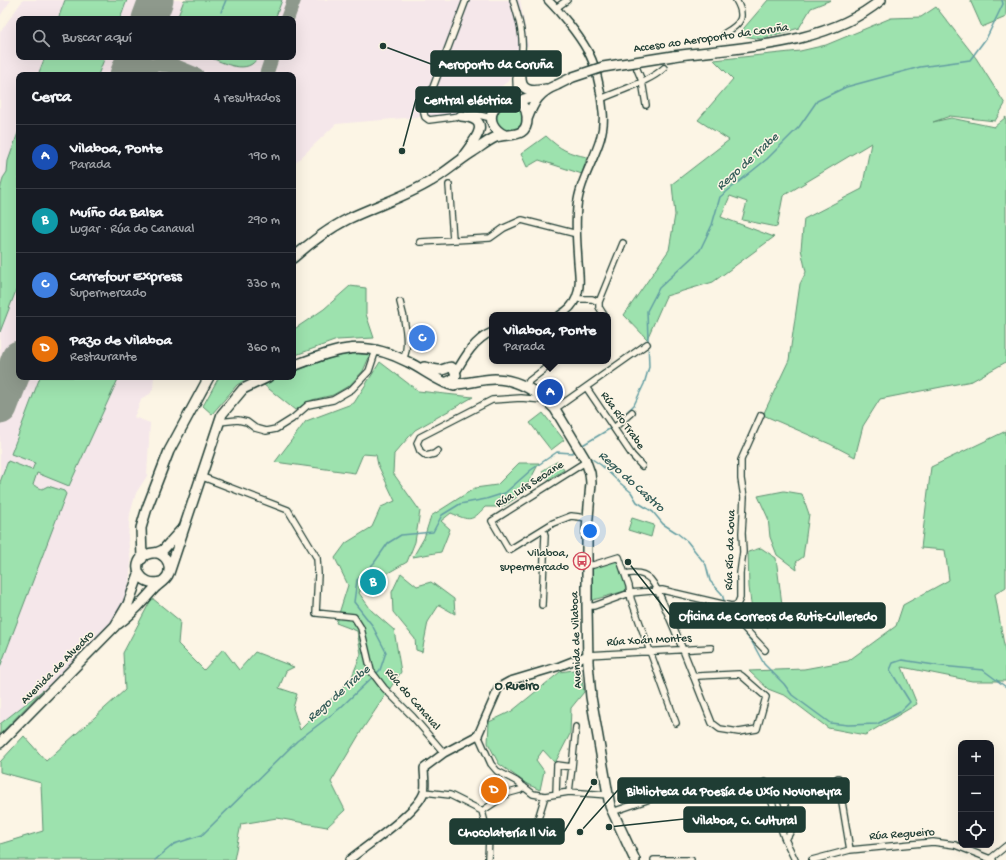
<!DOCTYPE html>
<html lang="es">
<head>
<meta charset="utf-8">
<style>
  body { margin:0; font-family:"Gochi Hand",sans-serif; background:#242831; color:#f1f3f6 }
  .controls { position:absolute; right:12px; bottom:12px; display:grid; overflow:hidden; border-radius:8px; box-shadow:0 4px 16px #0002 }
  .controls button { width:36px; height:36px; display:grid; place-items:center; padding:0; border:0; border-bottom:1px solid #363941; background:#171b24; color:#f1f3f6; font:20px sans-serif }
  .you { position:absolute; left:590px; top:531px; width:14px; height:14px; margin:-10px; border:3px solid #fff; border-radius:50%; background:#1a73e8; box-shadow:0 0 0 6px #1a73e833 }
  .badge { display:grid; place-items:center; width:26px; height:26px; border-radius:50%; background:#d1495b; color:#fff; font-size:13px; font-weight:700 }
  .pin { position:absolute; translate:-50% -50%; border:2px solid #fff; box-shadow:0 1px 4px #0006 }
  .popup { position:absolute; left:489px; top:312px; width:122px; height:52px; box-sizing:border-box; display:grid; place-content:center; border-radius:8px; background:#171b24; filter:drop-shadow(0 1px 3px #0005); font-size:13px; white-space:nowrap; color:#9ea1a6 }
  .popup b { font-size:15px; color:#f1f3f6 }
  .popup::after { content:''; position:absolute; left:50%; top:100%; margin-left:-8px; border:8px solid transparent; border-top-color:#171b24 }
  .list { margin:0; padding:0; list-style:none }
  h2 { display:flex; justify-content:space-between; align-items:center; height:52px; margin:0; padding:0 16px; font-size:17px }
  h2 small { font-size:13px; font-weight:400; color:#9ea1a6 }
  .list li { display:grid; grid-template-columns:26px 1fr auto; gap:12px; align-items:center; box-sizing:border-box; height:64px; padding:0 16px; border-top:1px solid #363941 }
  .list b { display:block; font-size:15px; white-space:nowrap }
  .list p { margin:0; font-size:13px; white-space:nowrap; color:#9ea1a6 }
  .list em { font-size:13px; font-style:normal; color:#9ea1a6 }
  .icon { flex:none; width:22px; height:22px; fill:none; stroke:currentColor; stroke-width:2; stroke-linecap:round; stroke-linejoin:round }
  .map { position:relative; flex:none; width:1006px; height:860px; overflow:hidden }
  .search { position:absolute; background:#171b24; box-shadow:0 4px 16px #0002; left:16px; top:16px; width:280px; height:44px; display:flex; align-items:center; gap:10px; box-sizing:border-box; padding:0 14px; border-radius:8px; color:#9ea1a6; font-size:15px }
  .panel { position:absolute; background:#171b24; box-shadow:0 4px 16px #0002; left:16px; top:72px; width:280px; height:308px; border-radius:8px }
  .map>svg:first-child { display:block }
</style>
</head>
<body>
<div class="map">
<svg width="1006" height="860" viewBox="0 0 1006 860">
  <rect width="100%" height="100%" fill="#fcf5e5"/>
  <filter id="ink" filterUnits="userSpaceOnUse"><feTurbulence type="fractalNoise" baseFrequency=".025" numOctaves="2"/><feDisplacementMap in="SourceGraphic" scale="8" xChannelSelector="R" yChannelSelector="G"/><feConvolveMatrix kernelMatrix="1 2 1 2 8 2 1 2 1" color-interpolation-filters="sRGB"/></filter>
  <g filter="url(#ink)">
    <path fill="#f5e7ea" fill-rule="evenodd" d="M0,0H11L0,16Z
      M23,0H520L528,46L520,47L510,80L472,108L462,113L336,124L293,165V75H19V377H154L153,389L150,394L142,398L134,417L150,423L147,476L136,493L130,514L128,538L131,563L130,574L128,590L118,613L107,628L43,690L0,724V32ZM19,19H293V57H19Z"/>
    <path fill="#9de2ae" stroke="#5e9071" d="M65,0H127L120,19H58Z
      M184,0H282L275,19H177Z
      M768,0H831L811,8L799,28L761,39L738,35Z
      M970,0H1006V17L982,27Z
      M936,7L976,58L1005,104L995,121L950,116L933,122L951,118L994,127L1006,117V362L972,381L880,399L863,426L855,457L830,444L763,415L789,360L800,284L806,272L801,249L804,219L862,189L871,143L783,196L777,227L742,220L747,202L730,196L721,217L774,237L713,282L666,296L647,339L624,315L669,250L675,215L672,184L729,140L698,120L733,79L714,60L800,51L826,45L891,18L921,17Z
      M45,57H105L98,75H38Z
      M209,57H258C248,76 224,63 209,57Z
      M495 117a14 14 0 1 1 28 0a14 14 0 1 1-28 0Z
      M19,130V283L0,332V191L3,178L7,172L8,161Z
      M546,136C561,150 568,153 587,157L582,174L539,160L527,167L521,154Z
      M350,286L366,288V314L374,338L337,340L293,356V330L324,309Z
      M354,353L370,355L363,371L350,385L333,395L312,400L295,410L264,385L279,377H293V372L330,358Z
      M380,362L418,391L473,397L415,430L394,454L393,473L420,511L415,542L407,562L381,577L368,576L359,593L372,611L394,630L401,672L362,730L331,782L345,810L327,827L277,818L241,824L234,860H0V844L43,831L41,783L0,772V762L24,736L46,761L125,690L123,653L152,598L180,621L178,644L204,670L223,649L239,670L255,652L294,667L286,671L279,688L297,694L293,708L300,730L351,679L361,654L357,631L336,623L348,585L335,558L346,543L372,527L381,507L395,501L378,465L376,455L363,454L355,473L275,462L306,421L354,403Z
      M40,377H119L69,486L37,473L33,485L42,489L48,486L64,491L66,494L0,667V482L8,461L32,470L35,463L11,454Z
      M219,377H250L237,385L212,414L203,406Z
      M543,413L564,440L551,450L530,423Z
      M1006,431V587L995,594L1006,656V681H972L902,667L917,704L865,735L828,728L786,696L768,689L749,671L804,669L848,661L896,626L903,605L949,580L945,550L921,548L931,467Z
      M558,461L564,470L548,480L542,471Z
      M519,463H539L527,486L516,498L502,507H485C471,522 470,521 451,513L441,521L450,529L441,552L413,557L424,538L431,516L475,488L497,485Z
      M784,491L802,494L809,514L803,557L796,562L797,570L777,555L770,537L768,518L758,496Z
      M632,518L654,525L651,537L628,530Z
      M761,548L776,558L783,612L766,616L768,628L752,611L749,587L748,552Z
      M617,560L618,561L627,586L625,591L593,600L590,597L592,569L594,567Z
      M401,573L417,586L431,582L454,599L455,614L439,605L428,622L422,652L416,650L415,639L393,612L392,592Z
      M580,669L584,692L571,708L570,734L555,763L543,750L536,760L544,771L540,790L527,784L499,764L488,743L489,722L512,711L560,672Z
      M43,690L0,734V724Z"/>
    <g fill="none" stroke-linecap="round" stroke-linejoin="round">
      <path stroke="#629da2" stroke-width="1.5" d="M221,12L226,0
        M621,418L634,405L644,384L649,367L647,311L659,288L700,250L712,225L720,197L767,159L799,127L817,101L846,87L920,67L970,60L987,37L1003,4L1002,0
        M581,446L611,428
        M589,457L601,465L620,483L631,492L637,502L653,512L663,524L677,533L687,541L706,565L710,581L722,594L725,604
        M727,607L731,616
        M733,619L752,642L764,664L784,684L792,695L830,723L848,725L877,724L900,712L910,702L890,670L893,663L902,660L941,666L983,670L1006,687
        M155,860L174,844L202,835L297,741L339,709L380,670L386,652L372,625L354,602L357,580L374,563L388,543L401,535L433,532L442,515L460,504L486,499L505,493L531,470L557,452L572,453L576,450"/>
      <path stroke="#8e998c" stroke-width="14" d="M149,19V18
        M287,19L294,0
        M168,63L197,75
        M131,75C143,64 160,63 175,67
        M266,75L272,57"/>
      <path stroke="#8e998c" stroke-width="35" d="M149,19L156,0
        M127,75L134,57
        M0,407L19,358"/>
      <defs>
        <path id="minor" d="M466,0L429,98C425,105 422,109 425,117L429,120L475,114L491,118
          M513,0C519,19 525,39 521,58
          M556,8L567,0
          M725,33C741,24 746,17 736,0
          M637,69L642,81L646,105
          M601,99C619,91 651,81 664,68
          M517,101L516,79L518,71
          M449,185L453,239
          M420,242L490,238L504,228L522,220L577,234
          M576,299H592L599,302V307L604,315
          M400,302C404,315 410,345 404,357
          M599,302L623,243
          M526,387L529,381L555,361
          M586,387L632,455L642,466
          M555,409L647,344
          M219,422L238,420L247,422L255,428L266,431L276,429L292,419L308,405L333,400L352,389L369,371L376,350
          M614,428L632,412
          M438,451L434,454L426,456L420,451L417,443L420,437L492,400L521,398L543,400
          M587,461L492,521L509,550L553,523L571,516L588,518
          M200,476L288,510L317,558L318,574L316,613L354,617L361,628L371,671L384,688L413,717L444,753
          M587,565H593L619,557L629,586L631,599L676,723
          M625,574C634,572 643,572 650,579C658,588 662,601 667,612C683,648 697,686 712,723L720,729L739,732L757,729L766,697L742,676L739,674L698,676L694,678
          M542,605L545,535L543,529
          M587,606H594L630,593L662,590L731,606L737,605L740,598V573L743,552L742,533L744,497L741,479V460L761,415
          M731,606L733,616L765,650
          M588,655L711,648
          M478,735L491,764L497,771L516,781L533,794L545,796L569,792L608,795
          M572,767L576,727
          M838,778L850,850
          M765,782L784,837L795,860
          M424,792L450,795L482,811L509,793L520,790L524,787
          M556,794L557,765L572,767L569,792
          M783,798L792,829L788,836L784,837
          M482,811L489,838L488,858
          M612,812L656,797
          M538,819L545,796
          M990,859L1006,846
          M654,860H691
          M812,860L850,850L933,842L955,845L993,860"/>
        <path id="tertiary" d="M548,0C561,13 578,34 587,50C597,66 601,93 603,112C607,145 580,173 577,207C575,226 577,244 578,262C579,274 581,287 576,298C573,306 567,311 560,315
          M456,372C465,356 475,339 492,332
          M349,860C367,845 418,812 424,792C426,785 424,775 424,768L444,753L478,735L499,687L510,681L560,666L588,655"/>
        <path id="trunk" d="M673,56C741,47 826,46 881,0
          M522,57C520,79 516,96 546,89
          M519,103L524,99L540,94
          M461,116C494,119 475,140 464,155
          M527,119C534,101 539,92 557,85
          M293,258C310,243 328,229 348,219C375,206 405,197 431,181C445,173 457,162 471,153C479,148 487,141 496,137C509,133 529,139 527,116C526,99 502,94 494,109C487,120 495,131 505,135
          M293,366C338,349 362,338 408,362C423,369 438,382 454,386
          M424,367C430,368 435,370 441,370C448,369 453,362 456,375L452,380L445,383
          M449,384C465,385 480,379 495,379C518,379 540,393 555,409L585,459L590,473L591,483L587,529V606L588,663L591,697L610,806L635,860
          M156,553L163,550L181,530
          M142,559L141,528L147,508L169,451L209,377
          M169,573L222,414L243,389L268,377
          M118,624C133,614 141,603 153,590C157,585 165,581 168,575C171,567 168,558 160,554C156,552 150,553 145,555C129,566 142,587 160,582
          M0,743L115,626L128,604L139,574"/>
      </defs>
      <use href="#minor" stroke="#1f3d34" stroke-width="8"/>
      <use href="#tertiary" stroke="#1f3d34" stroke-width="10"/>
      <use href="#trunk" stroke="#1f3d34" stroke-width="12"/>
      <use href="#minor" stroke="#fcf5e5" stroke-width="5.5"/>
      <use href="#tertiary" stroke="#fcf5e5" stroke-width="7"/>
      <use href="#trunk" stroke="#fcf5e5" stroke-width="9"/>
      <defs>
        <path id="trunk-bridge" d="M557,85L573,77L603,67L673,56"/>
      </defs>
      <use href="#trunk-bridge" stroke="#1f3d34" stroke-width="12" stroke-linecap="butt"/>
      <use href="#trunk-bridge" stroke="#fcf5e5" stroke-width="9"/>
    </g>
  </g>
  <defs>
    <symbol id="bus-ring" viewBox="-11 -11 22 22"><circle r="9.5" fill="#fcf5e5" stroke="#d1495b" stroke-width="1.5"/><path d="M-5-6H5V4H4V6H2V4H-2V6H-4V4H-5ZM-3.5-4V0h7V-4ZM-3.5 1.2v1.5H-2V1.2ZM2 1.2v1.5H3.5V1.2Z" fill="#d1495b"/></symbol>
  </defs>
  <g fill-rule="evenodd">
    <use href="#bus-ring" x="572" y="551" width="20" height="20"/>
  </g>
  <g text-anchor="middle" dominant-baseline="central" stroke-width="3" stroke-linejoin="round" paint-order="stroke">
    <g font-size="12" fill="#1f3d34" stroke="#fcf5e5">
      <text transform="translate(711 39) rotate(-8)">Acceso ao Aeroporto da Coruña</text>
      <text transform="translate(622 421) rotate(55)">Rúa Río Trabe</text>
      <text transform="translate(530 485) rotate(-32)">Rúa Luís Seoane</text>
      <text transform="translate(731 550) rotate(-88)">Rúa Río da Cova</text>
      <text transform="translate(577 640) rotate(-92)">Avenida de Vilaboa</text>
      <text transform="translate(649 641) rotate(-3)">Rúa Xoán Montes</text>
      <text transform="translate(58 668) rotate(-45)">Avenida de Alvedro</text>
      <text transform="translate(412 700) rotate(49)">Rúa do Canaval</text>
      <text transform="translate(902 835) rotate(-4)">Rúa Regueiro</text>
    </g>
    <g font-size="12" fill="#1f3d34" stroke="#fcf5e5" text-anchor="end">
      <text x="569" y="554">Vilaboa,<tspan x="569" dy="14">supermercado</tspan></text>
    </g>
    <g font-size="13" font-style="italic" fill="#355d59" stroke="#fcf5e5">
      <text transform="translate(748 162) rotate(-42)">Rego de Trabe</text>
      <text transform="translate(631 482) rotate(42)">Rego do Castro</text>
      <text transform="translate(339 694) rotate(-41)">Rego de Trabe</text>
    </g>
    <g font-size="13" font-weight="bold" fill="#1f3d34" stroke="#fcf5e5">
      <text x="517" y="686">O Rueiro</text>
    </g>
  </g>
  <path fill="none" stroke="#1f3d34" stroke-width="1.5" d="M383 46L431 64M402 151L416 99M628 562L670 615M580 832L618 790M609 827L684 819M594 782L564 832"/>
  <g fill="#1f3d34" stroke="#fcf5e5" stroke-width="1.5">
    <circle cx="383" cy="46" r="4"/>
    <circle cx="402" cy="151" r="4"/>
    <circle cx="628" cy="562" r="4"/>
    <circle cx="580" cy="832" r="4"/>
    <circle cx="609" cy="827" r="4"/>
    <circle cx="594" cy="782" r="4"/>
  </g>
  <g fill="#1f3d34" stroke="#1f3d34" stroke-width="1.5">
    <rect x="431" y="51" width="130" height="25" rx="4"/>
    <rect x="416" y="87" width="104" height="25" rx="4"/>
    <rect x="670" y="603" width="215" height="25" rx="4"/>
    <rect x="618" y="778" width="231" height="25" rx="4"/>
    <rect x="684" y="807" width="121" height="25" rx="4"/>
    <rect x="450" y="819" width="114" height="25" rx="4"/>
  </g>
  <g font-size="13" text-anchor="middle" font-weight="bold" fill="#fff">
    <text x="496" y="68">Aeroporto da Coruña</text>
    <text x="468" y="104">Central eléctrica</text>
    <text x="778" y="620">Oficina de Correos de Rutis-Culleredo</text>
    <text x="734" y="795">Biblioteca da Poesía de Uxío Novoneyra</text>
    <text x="745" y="824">Vilaboa, C. Cultural</text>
    <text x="507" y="836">Chocolatería Il Via</text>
  </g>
</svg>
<div class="controls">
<button>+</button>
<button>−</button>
<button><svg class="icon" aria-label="locate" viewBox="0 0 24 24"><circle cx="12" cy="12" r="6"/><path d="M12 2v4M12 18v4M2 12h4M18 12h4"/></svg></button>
</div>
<div class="you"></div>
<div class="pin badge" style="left:550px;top:392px;background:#1a4fb4">A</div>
<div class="popup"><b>Vilaboa, Ponte</b>Parada</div>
<div class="pin badge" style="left:373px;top:582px;background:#0f9aa8">B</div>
<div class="pin badge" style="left:422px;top:338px;background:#3f7fe0">C</div>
<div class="pin badge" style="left:494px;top:790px;background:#e8710a">D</div>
<div class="search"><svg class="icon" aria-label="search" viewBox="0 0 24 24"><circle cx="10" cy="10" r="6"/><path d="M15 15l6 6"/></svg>Buscar aquí</div>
<section class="panel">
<h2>Cerca<small>4 resultados</small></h2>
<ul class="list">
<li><span class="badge" style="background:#1a4fb4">A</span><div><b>Vilaboa, Ponte</b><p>Parada</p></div><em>190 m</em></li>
<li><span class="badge" style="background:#0f9aa8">B</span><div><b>Muíño da Balsa</b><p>Lugar · Rúa do Canaval</p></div><em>290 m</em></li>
<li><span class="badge" style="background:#3f7fe0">C</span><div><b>Carrefour Express</b><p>Supermercado</p></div><em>330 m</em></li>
<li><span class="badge" style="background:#e8710a">D</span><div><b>Pazo de Vilaboa</b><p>Restaurante</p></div><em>360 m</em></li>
</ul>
</section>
</div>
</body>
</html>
